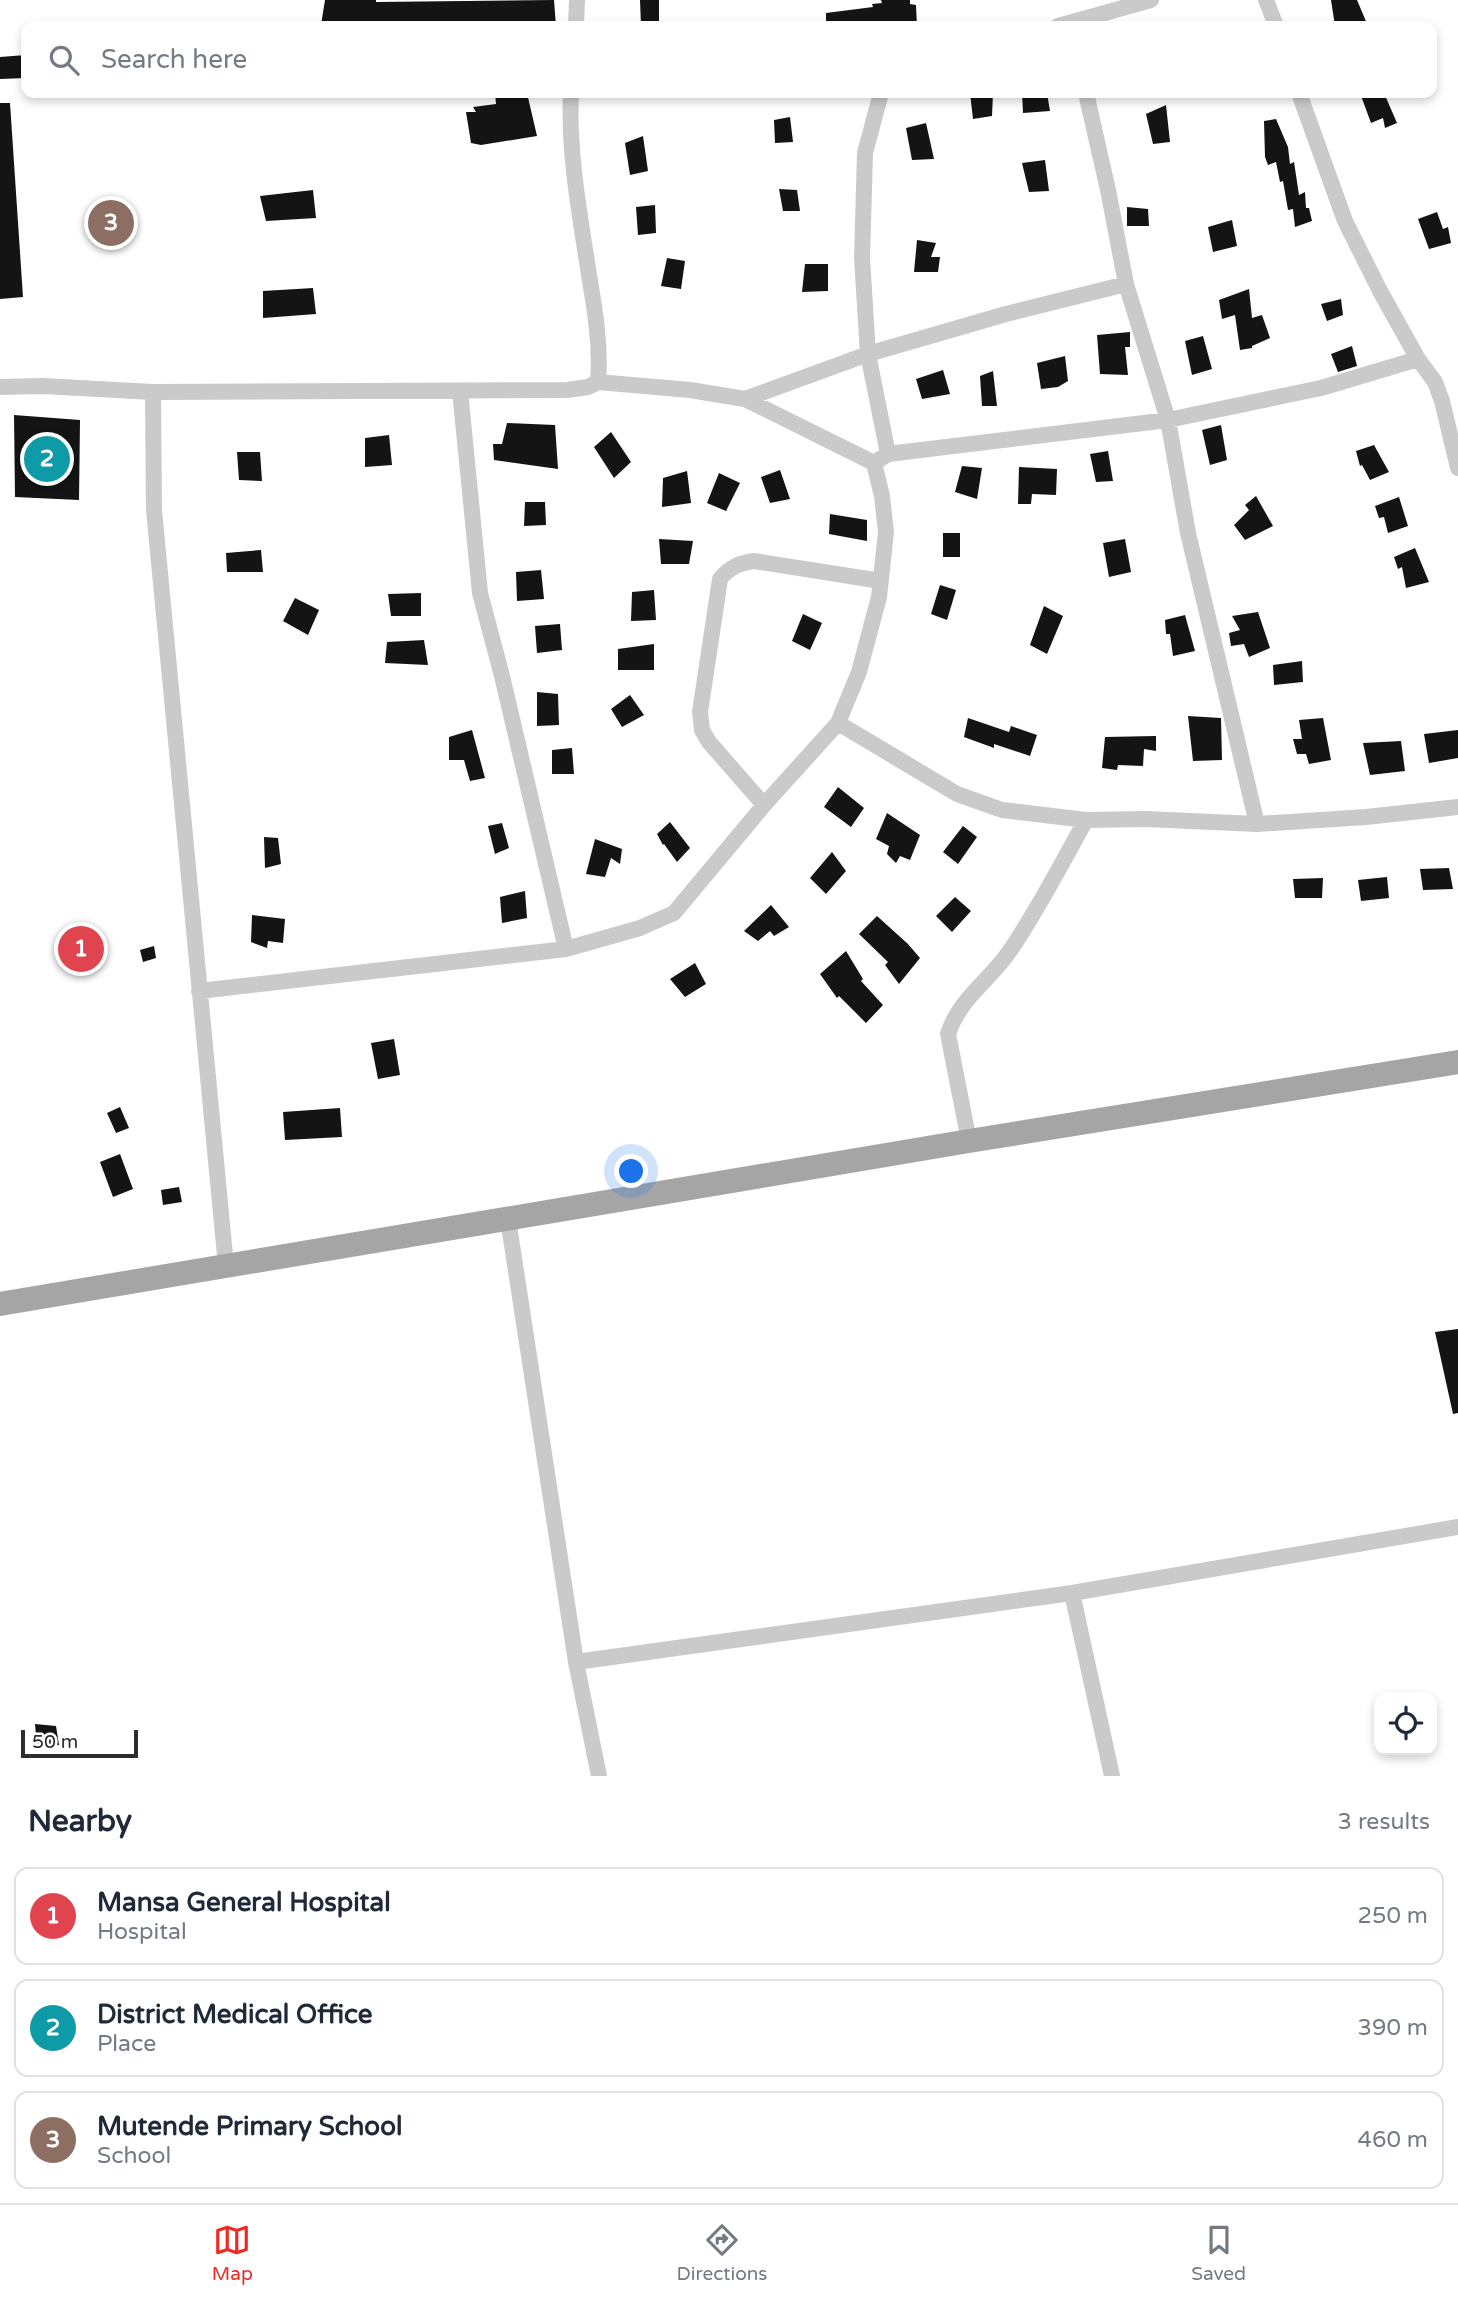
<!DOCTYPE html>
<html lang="en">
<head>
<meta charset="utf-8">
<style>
  body { margin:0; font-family:"Varela Round",sans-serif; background:#f6f6f7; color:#1f2937 }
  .controls { position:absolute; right:21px; bottom:21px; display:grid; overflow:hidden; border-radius:14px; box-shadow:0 4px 10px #0003 }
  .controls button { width:63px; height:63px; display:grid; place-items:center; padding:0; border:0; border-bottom:2px solid #e0e1e3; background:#fff; color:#1f2937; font:35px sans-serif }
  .scale { position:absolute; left:21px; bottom:18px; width:117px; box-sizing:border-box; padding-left:7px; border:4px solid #2d2d2d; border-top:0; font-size:19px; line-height:24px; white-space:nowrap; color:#2d2d2d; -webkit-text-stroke:5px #fff; paint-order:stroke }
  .you { position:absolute; left:632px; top:1172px; width:24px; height:24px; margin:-18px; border:5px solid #fff; border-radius:50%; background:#1a73e8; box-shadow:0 0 0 10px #1a73e833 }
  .badge { display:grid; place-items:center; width:46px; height:46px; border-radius:50%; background:#ef2a25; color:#fff; font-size:23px; font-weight:700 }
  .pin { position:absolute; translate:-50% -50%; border:4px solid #fff; box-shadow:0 2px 7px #0006 }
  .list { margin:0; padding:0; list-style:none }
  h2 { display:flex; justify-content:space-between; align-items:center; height:91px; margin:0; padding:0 28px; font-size:30px }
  h2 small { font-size:23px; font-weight:400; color:#747a83 }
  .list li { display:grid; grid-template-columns:46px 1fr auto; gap:21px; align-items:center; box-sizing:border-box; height:98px; margin:0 14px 14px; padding:0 14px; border:2px solid #e0e1e3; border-radius:14px }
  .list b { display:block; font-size:26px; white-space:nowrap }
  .list p { margin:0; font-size:23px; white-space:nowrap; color:#747a83 }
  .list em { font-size:23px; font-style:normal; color:#747a83 }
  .icon { flex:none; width:38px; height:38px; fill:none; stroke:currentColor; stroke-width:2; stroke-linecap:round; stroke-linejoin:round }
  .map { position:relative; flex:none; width:1458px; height:1776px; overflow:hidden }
  .search { position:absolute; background:#fff; box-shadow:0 4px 10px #0003; left:21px; right:21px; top:21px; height:77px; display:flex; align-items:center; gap:18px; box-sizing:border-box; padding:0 24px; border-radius:14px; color:#747a83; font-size:26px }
  .sheet { height:427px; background:#fff }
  nav { display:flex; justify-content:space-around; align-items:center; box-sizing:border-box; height:98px; border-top:2px solid #e0e1e3; background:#fff; font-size:19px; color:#747a83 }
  nav a { display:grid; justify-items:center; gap:4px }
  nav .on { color:#ef2a25 }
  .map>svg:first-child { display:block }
</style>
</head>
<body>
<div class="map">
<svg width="1458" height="1776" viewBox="0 0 1458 1776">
  <rect width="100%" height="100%" fill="#fff"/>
  <path fill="#141414" d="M325,0H376V2L554,0L556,26H504V23L479,26V21H438L439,26H391V24L354,25V22L321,25Z
    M640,0H659V26H641Z
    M881,0H910V4L916,5L917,26H875V23L826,26V13L873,7L872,4L882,3Z
    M1331,0H1357L1368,26H1335Z
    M26,55V78L0,79V57Z
    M495,93H527L537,136L481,145L471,143L466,112H476L473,107L496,104Z
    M970,93H993L992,116L973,119Z
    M1022,93H1047L1050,111L1023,113Z
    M1360,93H1384L1397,123L1385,128L1383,118L1371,123Z
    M0,103H10L23,297L0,299Z
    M1166,105L1170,142L1153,144L1146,114Z
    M790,117L793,142L775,143L774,120Z
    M1276,119L1288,147L1290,164L1294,162L1299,195L1305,192L1306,208H1309L1312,221L1295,227L1293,209L1288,210L1283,181L1280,182L1276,162L1268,165L1265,157L1264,121Z
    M926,123L934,159L912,160L906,128Z
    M643,136L648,171L630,175L625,143Z
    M1045,160L1049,191L1029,192L1022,163Z
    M779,189L797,190L800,211H783Z
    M313,190L316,218L266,221L260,196Z
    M655,205L656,233L638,235L636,207Z
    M1127,207L1148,209L1149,226H1127Z
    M1437,212L1443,229L1448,227L1451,243L1429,249L1418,219Z
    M1232,220L1237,246L1213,252L1208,227Z
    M917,240L936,243L931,257H940L938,272H914Z
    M667,258L685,261L681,289L661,286Z
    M805,264H828V291L802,292Z
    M313,288L316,314L263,318V291Z
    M1249,289L1252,318L1262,315L1270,338L1252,346V348L1240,350L1235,315L1222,319L1219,300Z
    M1341,299L1343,315L1327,321L1321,304Z
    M1130,332V347H1125L1128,375L1100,374L1097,335Z
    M1203,336L1212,369L1192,375L1185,341Z
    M1352,346L1357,366L1338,372L1331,354Z
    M1065,356L1068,381L1058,387L1041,389L1037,363Z
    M943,370L950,394L922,399L916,379Z
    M993,371L997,406H982L980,376Z
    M14,415L80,420L79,500L15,497Z
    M507,423L555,425L558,469L494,460L493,444H502Z
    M1221,425L1227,460L1210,465L1202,430Z
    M611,432L631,462L614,478L594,447Z
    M389,435L392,465L365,467V438Z
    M1374,445L1389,472L1370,480L1362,465L1360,466L1356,451Z
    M1108,451L1113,481L1096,482L1090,454Z
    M237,452H260L262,481L239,480Z
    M962,466L982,468L977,499L955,492Z
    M1019,467L1057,469L1056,495L1032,494L1031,504H1018Z
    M780,470L790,499L770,503L761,477Z
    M687,471L691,503L662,507L663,478Z
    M719,473L740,483L726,511L707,503Z
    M1256,496L1273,526L1245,540L1234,525L1249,510L1245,505Z
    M1399,497L1408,526L1388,533L1384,517L1379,518L1375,506Z
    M525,502H545L546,525L524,526Z
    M830,514L867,520V541L829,534Z
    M943,533H960V557H943Z
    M659,539L693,541L689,564H661Z
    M1125,539L1131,572L1109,577L1103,543Z
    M1415,548L1429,582L1406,588L1402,567L1398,569L1394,557Z
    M261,550L263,572H227L226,553Z
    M541,570L544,599L517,601L516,572Z
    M940,585L956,590L947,620L931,614Z
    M654,590L656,620L631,621L632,592Z
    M421,593V616H391L388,594Z
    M295,598L319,610L308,635L283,621Z
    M1044,606L1063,616L1047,654L1030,645Z
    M1258,612L1270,648L1249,657L1244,644L1231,646L1229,633L1240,630L1232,616Z
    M803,614L822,623L810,650L792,641Z
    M1185,615L1195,651L1173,656L1170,634H1166L1165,620Z
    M560,624L562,650L537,653L535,626Z
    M424,640L428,665L385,663L387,642Z
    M654,644V670H618V649Z
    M1302,661L1303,682L1274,685L1273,665Z
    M537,692L558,694L559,725L537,726Z
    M630,695L644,715L622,727L611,709Z
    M1188,716L1221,718L1222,760L1193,761Z
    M968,718L1009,732L1011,726L1037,735L1030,756L994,744V748L964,737Z
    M1323,718L1331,760L1309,764L1306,754H1297L1293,739H1302L1299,720Z
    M472,730L485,778L470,781L464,760H449V737Z
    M1458,730V758L1429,763L1424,734Z
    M1156,736V751L1144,749L1143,766L1118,765L1117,770L1102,768L1105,737Z
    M1401,741L1405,771L1370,775L1363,743Z
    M572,748L574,774H552V750Z
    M838,787L864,808L851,827L824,807Z
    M887,813L920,835L910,860L900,856L896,863L887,854L889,846L876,839Z
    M670,822L690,848L677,862L664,844L663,845L657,834Z
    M502,823L509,848L495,854L488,826Z
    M963,826L977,837L958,864L943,852Z
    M264,837L278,838L281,864L265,868Z
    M595,839L622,849L620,864L611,858L605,877L586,874Z
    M832,852L846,871L826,894L810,878Z
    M1449,868L1453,889L1423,890L1420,869Z
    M1387,877L1389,898L1361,901L1358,880Z
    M1323,878L1322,898H1295L1293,879Z
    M525,891L527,918L502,923L500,897Z
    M955,897L971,911L952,932L936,916Z
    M771,905L789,927L774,936L770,931L758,941L744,931Z
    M252,915L285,919L283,943L268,941L267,948L251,942Z
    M877,916L908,944L920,958L899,984L885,965L888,962L859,934Z
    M154,946L156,958L143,962L140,950Z
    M846,951L863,979L861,981L883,1005L866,1023L839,996L837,998L820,974Z
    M695,963L706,984L685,997L670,979Z
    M394,1039L400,1075L378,1079L371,1043Z
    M120,1107L129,1128L116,1133L107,1113Z
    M340,1108L342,1137L285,1140L283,1112Z
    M120,1154L133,1189L113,1197L100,1162Z
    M179,1187L182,1202L163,1205L161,1190Z
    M1458,1329V1413L1453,1414L1435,1332Z
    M35,1724L56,1726L59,1745L37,1748Z"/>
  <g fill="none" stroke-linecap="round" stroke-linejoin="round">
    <path stroke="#cacaca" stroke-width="16" d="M1266,0L1276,26
      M576,26L577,0
      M1058,26L1151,0
      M881,93L865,153L862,258L868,354L888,454
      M1086,93L1108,190L1126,284L1168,420L1188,533L1257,824
      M1299,93L1345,221L1380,291L1418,359L1435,382L1442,401L1458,468
      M0,387L43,386L153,392L154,510L226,1266
      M153,392L567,390L588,387L598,382C601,346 595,311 589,275C580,215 568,154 571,93
      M745,399L868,354L1006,314L1126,284
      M874,463L888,454L1168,420L1321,388L1418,359
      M838,723L957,794L1002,810L1086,820L1146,819L1257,824L1366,817L1458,807
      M764,805L709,742L702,730L700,712L720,579C730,567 739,563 754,561L881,581
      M566,949L640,928L674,913L764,805L838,723L859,672L879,597L886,532L882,496L874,463L745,399L690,390L598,382
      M199,991L566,949L502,676L480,593L460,391
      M969,1141L948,1034C959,999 990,980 1009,952C1038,910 1061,864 1086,820
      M508,1219L576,1662L599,1776
      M1072,1593L1112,1776
      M576,1662L1072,1593L1458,1527"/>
    <path stroke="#a5a5a5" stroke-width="24" d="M0,1304L969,1141L1458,1062"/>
  </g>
</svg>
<div class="controls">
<button><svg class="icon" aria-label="locate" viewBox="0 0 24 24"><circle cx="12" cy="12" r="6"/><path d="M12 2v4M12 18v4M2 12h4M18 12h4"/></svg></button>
</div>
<div class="scale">50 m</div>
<div class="you"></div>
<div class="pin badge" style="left:81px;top:949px;background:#e0444e">1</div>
<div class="pin badge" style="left:47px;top:459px;background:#0f9aa8">2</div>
<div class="pin badge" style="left:111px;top:223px;background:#8d6e63">3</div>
<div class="search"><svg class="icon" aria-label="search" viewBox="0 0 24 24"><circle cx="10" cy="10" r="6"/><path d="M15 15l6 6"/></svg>Search here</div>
</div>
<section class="sheet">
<h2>Nearby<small>3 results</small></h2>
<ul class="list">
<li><span class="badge" style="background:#e0444e">1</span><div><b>Mansa General Hospital</b><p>Hospital</p></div><em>250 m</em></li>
<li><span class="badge" style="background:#0f9aa8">2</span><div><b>District Medical Office</b><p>Place</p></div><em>390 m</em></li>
<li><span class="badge" style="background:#8d6e63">3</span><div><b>Mutende Primary School</b><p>School</p></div><em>460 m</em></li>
</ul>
</section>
<nav>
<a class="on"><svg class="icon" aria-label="map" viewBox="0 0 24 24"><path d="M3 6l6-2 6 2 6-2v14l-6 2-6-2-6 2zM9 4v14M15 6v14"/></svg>Map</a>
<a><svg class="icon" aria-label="directions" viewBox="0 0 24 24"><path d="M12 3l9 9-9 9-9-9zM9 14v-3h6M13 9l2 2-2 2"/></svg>Directions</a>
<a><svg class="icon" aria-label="saved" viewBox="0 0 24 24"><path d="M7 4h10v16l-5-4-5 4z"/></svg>Saved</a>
</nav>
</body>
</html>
